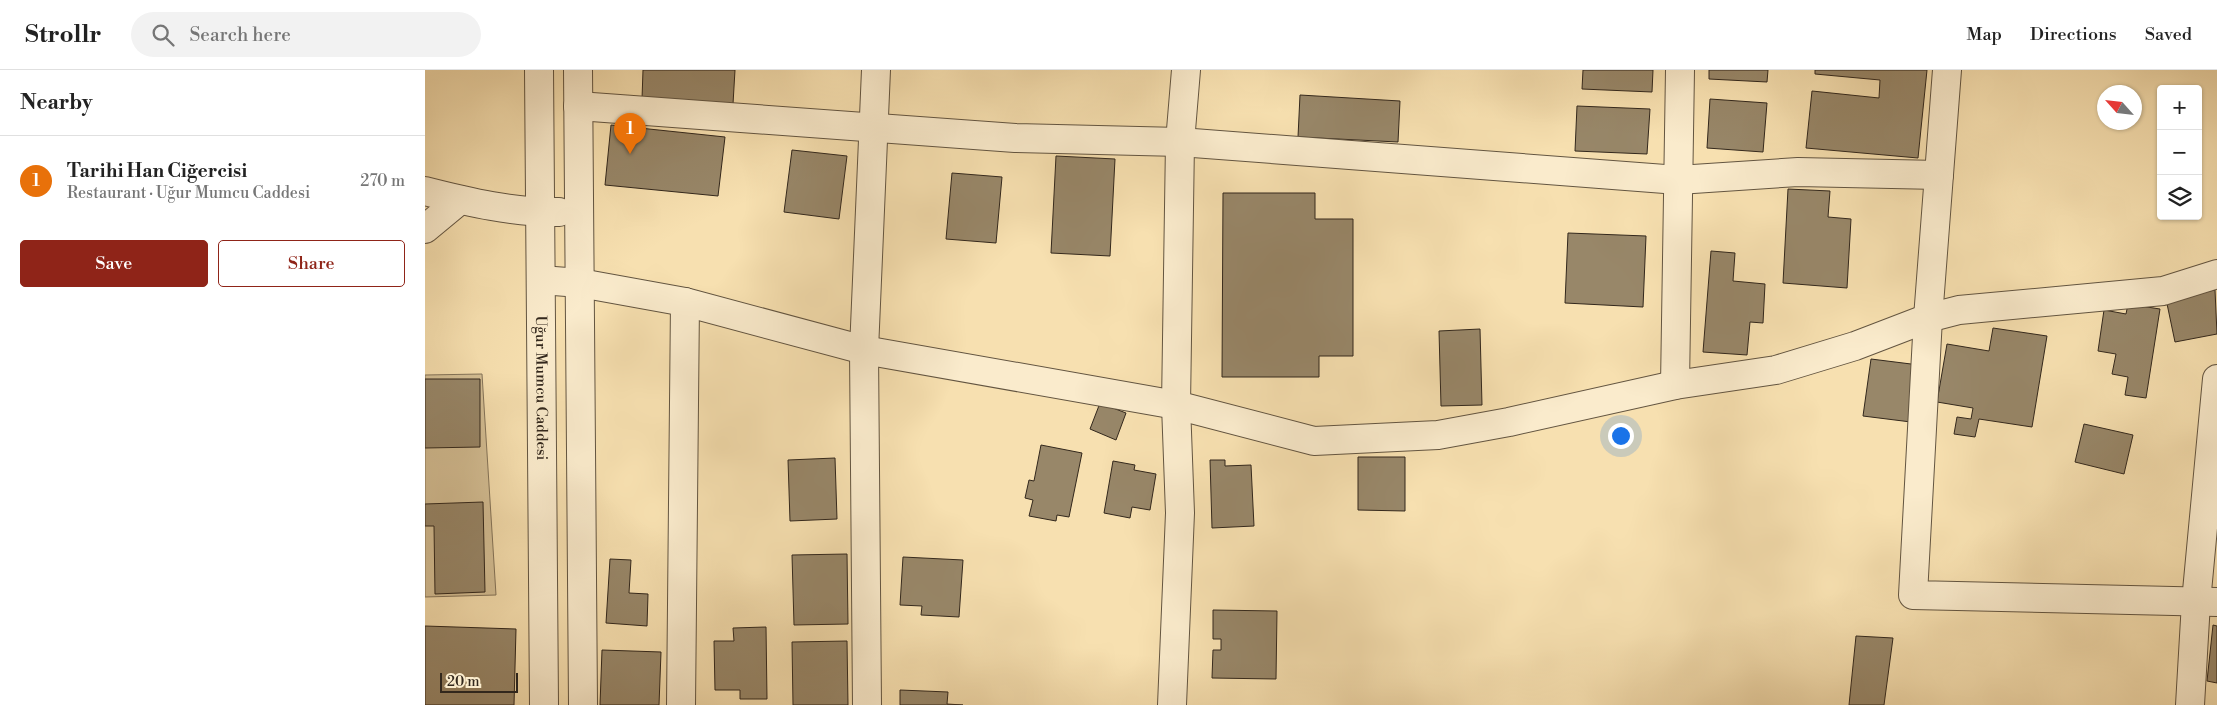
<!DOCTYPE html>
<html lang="en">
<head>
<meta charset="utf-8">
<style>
  body { margin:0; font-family:"Libre Bodoni",serif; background:#f2f2f2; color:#222 }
  .controls { position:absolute; right:15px; top:15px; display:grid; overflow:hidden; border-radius:5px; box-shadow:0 1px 4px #0004 }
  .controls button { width:45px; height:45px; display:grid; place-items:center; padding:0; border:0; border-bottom:1px solid #e0e0e0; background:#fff; color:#222; font:25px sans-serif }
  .compass { position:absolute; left:1672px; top:15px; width:45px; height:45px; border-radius:50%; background:#fff; box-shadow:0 1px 4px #0004; rotate:297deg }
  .scale { position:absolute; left:15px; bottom:12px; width:78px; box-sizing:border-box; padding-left:5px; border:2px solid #32271c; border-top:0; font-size:14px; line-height:18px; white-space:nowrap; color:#32271c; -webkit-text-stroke:4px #faebcc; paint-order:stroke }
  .you { position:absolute; left:1195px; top:365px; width:18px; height:18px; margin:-12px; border:4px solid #fff; border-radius:50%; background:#1a73e8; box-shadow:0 0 0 8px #1a73e833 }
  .badge { display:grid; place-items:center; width:32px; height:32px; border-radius:50%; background:#8f2418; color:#fff; font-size:16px; font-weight:700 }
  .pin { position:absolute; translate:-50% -41px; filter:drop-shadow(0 1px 2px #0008) }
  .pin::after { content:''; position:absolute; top:26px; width:18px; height:15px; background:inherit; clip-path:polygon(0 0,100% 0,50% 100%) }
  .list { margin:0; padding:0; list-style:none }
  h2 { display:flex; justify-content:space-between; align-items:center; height:65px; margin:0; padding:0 20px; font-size:21px }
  h2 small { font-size:16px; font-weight:400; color:#767676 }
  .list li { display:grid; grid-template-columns:32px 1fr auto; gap:15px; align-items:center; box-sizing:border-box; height:90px; padding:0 20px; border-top:1px solid #e0e0e0 }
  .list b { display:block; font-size:19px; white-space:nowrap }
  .list p { margin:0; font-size:16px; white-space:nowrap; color:#767676 }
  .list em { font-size:16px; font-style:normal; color:#767676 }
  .actions { display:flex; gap:10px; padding:15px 20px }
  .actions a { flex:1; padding:11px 0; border:1px solid #8f2418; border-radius:5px; text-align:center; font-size:18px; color:#8f2418 }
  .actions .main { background:#8f2418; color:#fff }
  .icon { flex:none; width:28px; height:28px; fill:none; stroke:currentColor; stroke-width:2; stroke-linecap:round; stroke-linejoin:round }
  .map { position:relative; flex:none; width:1792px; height:635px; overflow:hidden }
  header { display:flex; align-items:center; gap:30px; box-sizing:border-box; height:70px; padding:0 25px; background:#fff; border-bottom:1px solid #e0e0e0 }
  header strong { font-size:24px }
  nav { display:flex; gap:28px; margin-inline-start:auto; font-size:18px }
  .search { width:350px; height:45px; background:#f2f2f2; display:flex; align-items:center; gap:12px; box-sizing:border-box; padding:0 18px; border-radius:28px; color:#767676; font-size:19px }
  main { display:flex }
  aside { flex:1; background:#fff }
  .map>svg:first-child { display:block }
</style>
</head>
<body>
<header>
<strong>Strollr</strong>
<div class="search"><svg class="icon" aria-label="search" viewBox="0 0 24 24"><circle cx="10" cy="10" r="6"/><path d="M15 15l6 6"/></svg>Search here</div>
<nav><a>Map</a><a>Directions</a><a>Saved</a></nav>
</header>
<main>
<aside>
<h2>Nearby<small></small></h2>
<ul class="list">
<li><span class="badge" style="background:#e8710a">1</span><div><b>Tarihi Han Ciğercisi</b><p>Restaurant · Uğur Mumcu Caddesi</p></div><em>270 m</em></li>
</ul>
<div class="actions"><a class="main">Save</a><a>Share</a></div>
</aside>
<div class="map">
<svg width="1792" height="635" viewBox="0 0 1792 635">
  <rect width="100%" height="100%" fill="#f7e0b0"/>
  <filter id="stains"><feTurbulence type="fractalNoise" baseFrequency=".004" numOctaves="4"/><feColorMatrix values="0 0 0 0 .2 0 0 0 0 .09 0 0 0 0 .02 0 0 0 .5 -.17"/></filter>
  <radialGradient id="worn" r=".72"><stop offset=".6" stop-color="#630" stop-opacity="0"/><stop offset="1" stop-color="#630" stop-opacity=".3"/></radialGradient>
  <path fill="#d6c197" stroke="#84745a" d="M57,304L71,525L0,527V305Z"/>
  <path fill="#988769" stroke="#32271c" d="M218,0H310L308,34L217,29Z
    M1158,0H1228L1227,22L1157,19Z
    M1284,0H1343L1342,12L1284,9Z
    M1390,0H1502L1493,88L1381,78L1387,21L1454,28L1455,10L1390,4Z
    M875,25L975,31L973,72L873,67Z
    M1285,29L1342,33L1338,82L1282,78Z
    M1152,36L1225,39L1222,84L1150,81Z
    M186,55L300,67L293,126L180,115Z
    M367,80L422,86L414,149L359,142Z
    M631,86L690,89L685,186L626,183Z
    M527,103L577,107L571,173L521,169Z
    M1363,119L1405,121L1403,147L1426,149L1422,218L1358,213Z
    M798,123H890V149H928V286H894V307H797Z
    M1143,163L1221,166L1218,237L1140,233Z
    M1286,181L1310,183L1308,211L1340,214L1338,253L1325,252L1322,285L1278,282Z
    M1790,220L1792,264L1750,272L1741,229Z
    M1703,234L1735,239L1721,328L1700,325L1703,307L1687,304L1691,284L1673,281L1679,240L1701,244Z
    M1568,258L1622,266L1607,357L1554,349L1550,367L1529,364L1532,347L1546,349L1548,338L1512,332L1522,274L1564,281Z
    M1055,259L1057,335L1016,336L1014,261Z
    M1446,289L1494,295L1486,352L1438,346Z
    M0,309H55V377L0,378Z
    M675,333L701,343L691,370L665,359Z
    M1659,354L1708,365L1699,404L1650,392Z
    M616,375L657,383L644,447L632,445L631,451L604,446L608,430L600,428L604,410L609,411Z
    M933,387H980V441L933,440Z
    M410,388L412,449L365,451L363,390Z
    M785,390H800V396L826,395L829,456L787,458Z
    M688,391L710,395L709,400L731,404L725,440L707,437L705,448L679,443Z
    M58,432L60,522L10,524L9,456H0V434Z
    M422,484L423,554L369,555L367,485Z
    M478,487L538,490L534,547L496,545L497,536L475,535Z
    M185,489L206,490L204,523L223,524L222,556L181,553Z
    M788,540L852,541L851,609L787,608L788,580H796V569H788Z
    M1788,555L1792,556V613L1782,611Z
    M0,556L91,559L89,635H0Z
    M341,557L342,629H315V620H290L289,571H309L308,558Z
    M1431,566L1468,568L1459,635H1424Z
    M422,571L423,635H368L367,572Z
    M177,580L236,582L234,635H175Z
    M475,620L523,622L522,634L538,635H475Z"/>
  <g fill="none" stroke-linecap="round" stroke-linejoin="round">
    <defs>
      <g id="minor">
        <path id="s1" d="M114,0L119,635"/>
        <path d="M153,0L158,635"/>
        <path d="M1522,0L1503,248L1488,525L1792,532"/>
        <path d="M153,36L590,68L755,72L1253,110L1373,102L1514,105"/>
        <path d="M0,121C43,132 90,143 134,142"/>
        <path d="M0,159L35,130"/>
        <path d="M116,210L155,213L260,232L439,280L751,335L889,371L1013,365L1084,352L1250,315L1351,300L1430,276L1503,248L1534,240L1738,221L1792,204"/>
        <path d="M1250,315L1255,0"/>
        <path d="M256,635L260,232"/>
        <path d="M442,635L439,280L451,0"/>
        <path d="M747,635L755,443L751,335L755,72L761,0"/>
        <path d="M1765,635L1771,532L1792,309"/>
      </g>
    </defs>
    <use href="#minor" stroke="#635541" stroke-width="30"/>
    <use href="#minor" stroke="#faebcc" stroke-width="28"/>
  </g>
  <g text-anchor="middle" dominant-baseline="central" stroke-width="4.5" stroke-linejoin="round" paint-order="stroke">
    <g font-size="15" fill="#32271c" stroke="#faebcc">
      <text stroke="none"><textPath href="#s1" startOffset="318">Uğur Mumcu Caddesi</textPath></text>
    </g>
  </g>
  <rect width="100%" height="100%" filter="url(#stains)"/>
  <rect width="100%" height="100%" fill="url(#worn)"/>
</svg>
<div class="controls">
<button>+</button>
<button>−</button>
<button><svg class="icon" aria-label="layers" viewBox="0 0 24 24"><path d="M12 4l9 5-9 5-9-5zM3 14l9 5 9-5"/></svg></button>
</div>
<svg class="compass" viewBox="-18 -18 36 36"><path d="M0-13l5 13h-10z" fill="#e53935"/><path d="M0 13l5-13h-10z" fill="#767676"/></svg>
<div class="scale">20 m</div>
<div class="you"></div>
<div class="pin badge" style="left:205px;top:84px;background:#e8710a">1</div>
</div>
</main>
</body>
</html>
